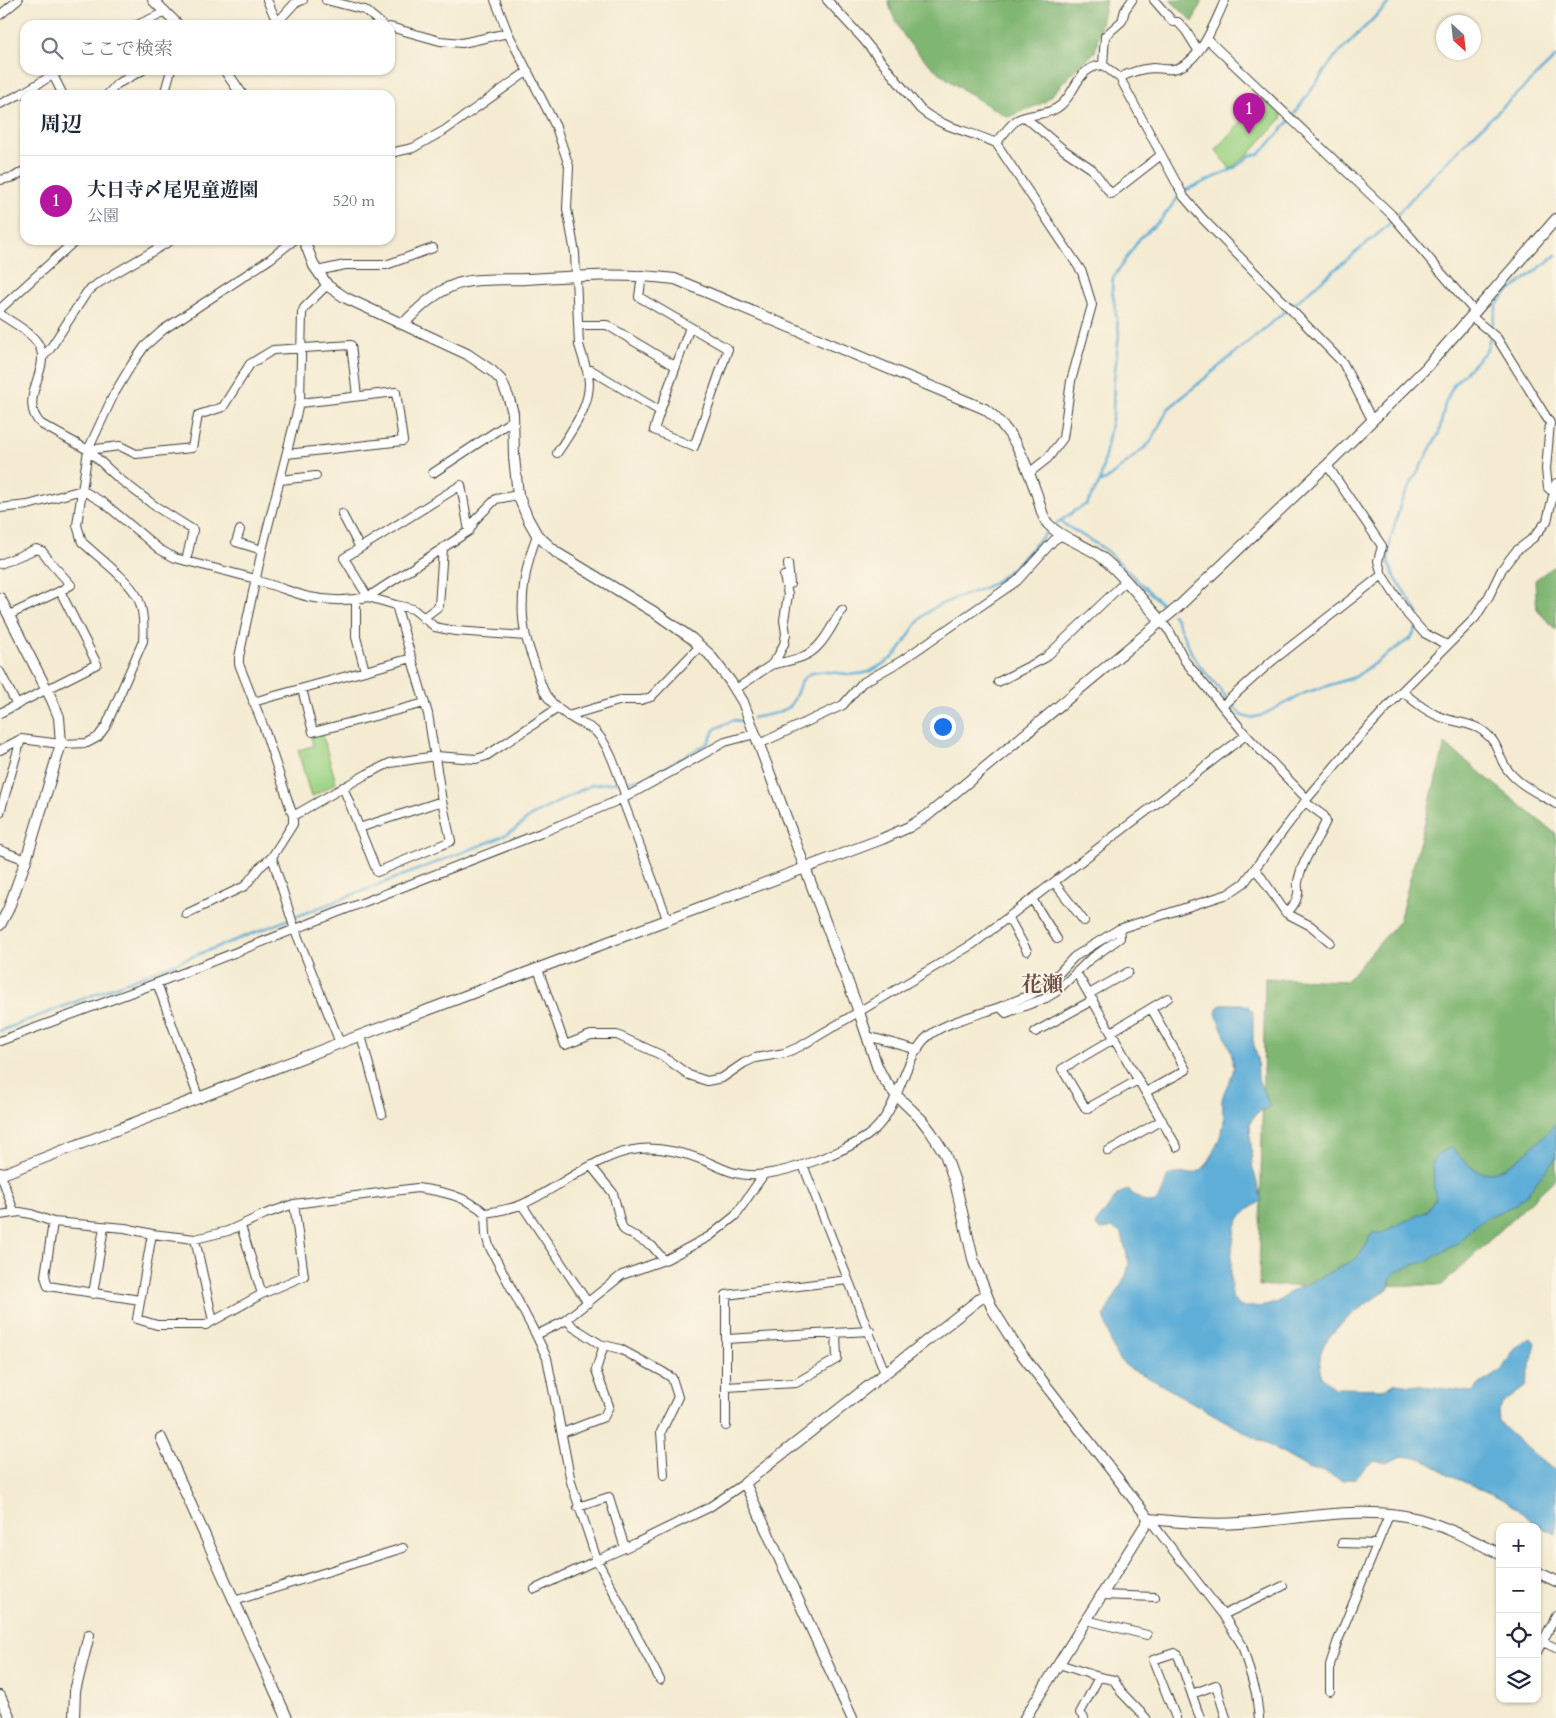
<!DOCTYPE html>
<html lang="ja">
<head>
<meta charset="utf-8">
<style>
  body { margin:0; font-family:Cardo,"Noto Serif JP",serif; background:#f6f6f7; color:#1f2937 }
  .controls { position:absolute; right:15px; bottom:15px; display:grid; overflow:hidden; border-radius:10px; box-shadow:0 1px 4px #0004 }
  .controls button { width:45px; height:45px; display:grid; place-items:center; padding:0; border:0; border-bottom:1px solid #e0e1e3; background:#fff; color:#1f2937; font:25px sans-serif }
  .compass { position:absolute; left:1436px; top:15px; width:45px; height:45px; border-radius:50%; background:#fff; box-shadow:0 1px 4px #0004; rotate:153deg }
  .you { position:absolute; left:942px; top:726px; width:18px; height:18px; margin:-12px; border:4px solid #fff; border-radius:50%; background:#1a73e8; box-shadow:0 0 0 8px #1a73e833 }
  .badge { display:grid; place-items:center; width:32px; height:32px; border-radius:50%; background:#b5179e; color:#fff; font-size:16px; font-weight:700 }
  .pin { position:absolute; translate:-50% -41px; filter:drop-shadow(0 1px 2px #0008) }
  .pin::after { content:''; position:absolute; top:26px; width:18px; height:15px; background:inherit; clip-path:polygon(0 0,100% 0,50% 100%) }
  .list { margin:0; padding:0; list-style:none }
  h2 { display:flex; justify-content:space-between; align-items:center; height:65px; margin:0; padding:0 20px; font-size:21px }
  h2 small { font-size:16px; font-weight:400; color:#747a83 }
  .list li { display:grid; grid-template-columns:32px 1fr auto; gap:15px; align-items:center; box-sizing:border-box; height:90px; padding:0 20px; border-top:1px solid #e0e1e3 }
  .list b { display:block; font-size:19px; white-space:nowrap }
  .list p { margin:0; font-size:16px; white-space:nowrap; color:#747a83 }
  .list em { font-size:16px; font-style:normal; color:#747a83 }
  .icon { flex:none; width:28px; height:28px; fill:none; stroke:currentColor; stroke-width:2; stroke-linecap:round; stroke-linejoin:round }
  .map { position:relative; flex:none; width:1556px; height:1718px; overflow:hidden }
  .search { position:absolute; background:#fff; box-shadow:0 1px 4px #0004; left:20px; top:20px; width:375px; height:55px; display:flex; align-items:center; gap:12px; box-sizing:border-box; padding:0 18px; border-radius:15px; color:#747a83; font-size:19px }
  .panel { position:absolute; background:#fff; box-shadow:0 1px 4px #0004; left:20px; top:90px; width:375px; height:155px; border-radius:15px }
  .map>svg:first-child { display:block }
</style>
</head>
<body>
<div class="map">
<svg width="1556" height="1718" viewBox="0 0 1556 1718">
  <rect width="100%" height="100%" fill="#fcf5e5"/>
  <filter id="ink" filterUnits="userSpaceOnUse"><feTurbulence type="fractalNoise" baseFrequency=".02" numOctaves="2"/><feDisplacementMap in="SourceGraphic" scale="10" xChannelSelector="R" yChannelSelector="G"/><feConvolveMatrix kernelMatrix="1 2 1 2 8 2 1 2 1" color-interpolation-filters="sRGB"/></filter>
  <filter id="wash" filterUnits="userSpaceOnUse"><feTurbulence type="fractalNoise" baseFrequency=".0096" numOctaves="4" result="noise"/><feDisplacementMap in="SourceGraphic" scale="20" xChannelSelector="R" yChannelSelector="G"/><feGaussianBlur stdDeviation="1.12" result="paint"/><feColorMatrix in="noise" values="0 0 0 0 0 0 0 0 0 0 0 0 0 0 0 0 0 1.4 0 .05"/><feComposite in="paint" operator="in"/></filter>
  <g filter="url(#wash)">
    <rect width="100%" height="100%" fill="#f4ebd2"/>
    <path fill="#9fd485" stroke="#5e7850" d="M1263,98L1282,115L1281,119L1250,153L1230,169L1216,150Z
      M322,733L336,783L311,797L298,750L313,746L311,736Z"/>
    <path fill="#7fb672" stroke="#4e6947" d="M888,0H1106L1095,52L1076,69L1045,102L1008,117C961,90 901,56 888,0Z
      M1170,0H1202L1193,22Z
      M1556,566V630L1537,610L1535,580L1553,567Z
      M1445,744L1556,834V1178L1442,1285L1259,1286L1265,978L1346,981L1399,921Z"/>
    <path fill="#5eaed8" stroke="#3d657a" d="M1223,1004H1241L1248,1006L1253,1012V1041L1257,1057L1258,1079L1270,1106L1257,1113L1250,1122L1252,1165L1262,1201C1253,1206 1244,1211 1238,1221C1232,1231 1228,1288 1233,1299C1235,1302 1239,1305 1241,1307C1259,1307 1274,1308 1287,1294L1352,1261L1357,1258L1367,1244L1369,1238L1373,1233H1384L1391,1228L1427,1211L1436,1198C1432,1187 1435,1176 1432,1163L1435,1157L1451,1147C1458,1155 1470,1169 1481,1172C1505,1178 1542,1139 1556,1123V1158L1525,1196L1515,1205L1488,1217L1473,1227L1459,1242L1428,1261L1416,1264L1398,1271L1391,1278L1389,1288C1369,1302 1321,1332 1320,1358C1320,1364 1321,1371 1322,1377L1335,1388L1386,1389L1396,1383L1472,1392L1480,1384L1501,1371L1515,1348L1531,1338L1536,1344L1525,1387L1502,1404L1498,1411L1499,1421L1509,1433L1556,1472V1534L1538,1525L1503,1499L1455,1478L1423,1459L1402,1456L1386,1463L1375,1460L1367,1466L1355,1478L1343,1480L1321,1471L1310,1469L1144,1375C1111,1363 1113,1347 1104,1316L1126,1276L1129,1264L1122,1234L1113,1228L1101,1230L1095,1225L1118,1194L1128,1190C1137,1197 1153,1212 1161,1195C1164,1189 1165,1182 1168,1176C1178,1171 1191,1177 1201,1170C1210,1165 1225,1129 1224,1119C1224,1111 1220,1104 1223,1096C1227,1082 1236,1076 1233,1060C1230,1045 1221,1028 1216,1013L1218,1007Z"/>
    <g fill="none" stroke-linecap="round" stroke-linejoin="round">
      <path stroke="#5eaed8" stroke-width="2.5" d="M1184,191L1233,169L1251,155H1259L1287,124L1334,58L1392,0
        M1100,482L1106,480L1150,443L1168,409L1385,228L1423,186L1471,137L1556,57
        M1059,521L1106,550L1168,610
        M1053,526L1076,510L1087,504L1100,482L1113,414L1114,379L1119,333L1112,289L1113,278L1140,238L1160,221L1180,195
        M1172,614L1176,619L1192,654L1200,666L1242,716L1250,718L1260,716L1305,693L1355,677L1411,638L1419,623L1418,613L1394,576L1388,561L1391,538L1401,502L1439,433L1445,404L1454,384L1487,350L1497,305L1506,294L1556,255
        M753,718C764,715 784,714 791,704C798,695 798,681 808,675C824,666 849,679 868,672C877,668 891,660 897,653C909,638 915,620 932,609C949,598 970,595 988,586C1013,573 1029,549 1049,530
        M623,782L647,778L708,743L715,729L733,720L741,721L747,720
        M0,1031L497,839L514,830L531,816L591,785L618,782"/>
    </g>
  </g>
  <g filter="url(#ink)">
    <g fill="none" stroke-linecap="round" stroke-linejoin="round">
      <defs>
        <path id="minor" d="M267,0L277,22
          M326,0L365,10L383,25
          M495,0L508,33L556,127L569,166L567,209L575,253L579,345L587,371L591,370L660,411L654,430L694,447L728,349L639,297L642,275
          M827,0L863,39L920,109C942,128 970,131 996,143L1082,272L1092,305L1071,381L1063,438L1048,458L1029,473
          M1154,0L1173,22H1178L1186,31L1198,50
          M0,15L18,0
          M137,25L166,12
          M275,25L295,3L303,0
          M390,27L440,41L462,43L508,33
          M1207,39L1391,214L1475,312
          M1103,65L1105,36L1122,21L1125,10L1132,0
          M53,75L63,95
          M1120,78C1130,72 1140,69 1153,68C1159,68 1166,70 1173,69C1199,66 1215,22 1225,0
          M107,95L117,84L143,70
          M164,95L171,70
          M0,104L21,94L61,70
          M1026,118L1064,150L1092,169L1111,194L1161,155
          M996,143C1002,137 1009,125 1017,120C1029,113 1049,116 1061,105C1077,91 1077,67 1103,65L1120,78L1184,197L1203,219L1343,363L1372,420
          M390,153L413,148L445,130L528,71
          M0,180L14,177L25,170
          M317,271L345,265H386L433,248
          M327,285L304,308L302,313L300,400L262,550L239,657V664L264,728L293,816V824L272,857L295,930L340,1043
          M0,309L68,247L78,240
          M0,314C13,323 36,334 41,350C48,372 18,401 41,424L88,450L117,477L155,506L193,530L186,561
          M1471,316L1497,338L1550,423L1546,469L1548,488L1554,493
          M578,325H607L675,366
          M42,358L50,349L87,292L100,282L172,240
          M660,411L690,327
          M88,450L120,446L136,454L192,448L198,415L223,407L250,364L273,350L351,345L357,396
          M557,453C572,430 596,400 587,371
          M287,454L403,441L396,392L300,403
          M1327,465L1382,546L1378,561L1382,575L1408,615L1424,633L1447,645
          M433,473L513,420
          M280,480L316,476
          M0,508L28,505L82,490L104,503L159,549L175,558L256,579L261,582C277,586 293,593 309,597C328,601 350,601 368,597L344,558L461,485L469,531
          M342,514L360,548
          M240,530L236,542L262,550
          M537,535C525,566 518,604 526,637C528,646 531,654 534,662C538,673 540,685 546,695C553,705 564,714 575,720C581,724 590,726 595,731C611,747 618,776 626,797
          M0,564L36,549L42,551L52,564L71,585L60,591L97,664L0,713
          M788,564L790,584
          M356,599V637L365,671
          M396,605L413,609L435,627L455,631L525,636
          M9,615L60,591
          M423,618L439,606L443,548
          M1160,620L1170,632L1185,661L1246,735L1307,799
          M771,665C787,661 807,659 818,646C828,636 834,621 842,610
          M0,672L17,705
          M998,682L1045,658L1126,581
          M302,689L313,732L425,703
          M736,689L771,665L778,656L784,644L786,634L784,620L788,595L784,576
          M1402,691C1416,703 1429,714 1447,719C1459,723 1472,723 1483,731C1501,745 1496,754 1507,769C1518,785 1540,794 1556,804
          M253,702L412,658
          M1222,706L1272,661L1382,575
          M568,716L622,700H641L651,697L700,646
          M759,744L843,705L862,683L901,661L1017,581L1054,540L1063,535
          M0,750L21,739L61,744L87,743L98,737L106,726L143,641C144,627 144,611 138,598C128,579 98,557 82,542L77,525L88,450L114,394L132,364L145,346L163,330L270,259L294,240
          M343,787L377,872L451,841L442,801L428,714L396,605L368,597L469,531L476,519L496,499L518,495
          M622,798L668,921
          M0,813L21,739
          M293,816L367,774L390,763L436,756L476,759L486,756L558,708
          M359,828L442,801
          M0,850L26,860
          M1255,868L1286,913C1293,908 1296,902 1298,894C1299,890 1297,886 1298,882C1302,859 1317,842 1326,821L1324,816L1305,802
          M1054,882L1084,921
          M1032,899L1057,939
          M1286,913L1311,926L1330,942
          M186,914L245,886L259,868L272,857
          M1008,917L1027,951
          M538,969L565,1045L591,1035H617L661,1055L689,1075L707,1081L722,1078L744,1063L755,1058L785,1053L801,1046L973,944L1246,735
          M1076,972L1177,1147
          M157,983L199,1099
          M1089,994L1128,972
          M1000,1007L1030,995L1047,986L1074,957L1119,929
          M1035,1032L1093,1000
          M1111,1032L1168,998
          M361,1035L382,1114
          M867,1036L918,1050
          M1115,1038L1062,1069L1086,1109L1138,1080
          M0,1041L157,983L541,833L626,797L725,742L755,734
          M1146,1092L1186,1070L1151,1008
          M1108,1151L1162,1120
          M803,1165L885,1373
          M591,1166L613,1193L621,1224L624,1230L652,1246L664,1260
          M0,1172L14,1212
          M522,1205L588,1303
          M485,1213C498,1211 513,1209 525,1203C562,1186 599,1153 640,1149C660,1147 685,1153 703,1160C713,1164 724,1170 735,1173C744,1175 755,1176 765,1174C794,1170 842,1153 867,1136C899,1114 899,1069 924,1040C940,1023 977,1015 1000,1007L1006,1013L1046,998L1056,992L1089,960L1120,938L1119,929L1228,894L1244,883L1307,799L1354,743L1402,691L1475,618L1489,596L1502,569L1516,551L1533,538L1547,521L1556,483
          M0,1215L20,1212L31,1214L53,1222L125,1228L152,1234L195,1239L228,1231L265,1214L294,1204L417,1188C441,1191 466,1196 485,1213L486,1235L489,1246L536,1335L547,1358L571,1482L597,1560L636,1543L708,1508L745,1483
          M53,1222L45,1276L48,1286L140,1300
          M241,1226L262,1294
          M152,1234L137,1319L157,1325H206L262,1294L304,1276L294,1204
          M195,1239L213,1321
          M93,1294L104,1227
          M567,1319L573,1327L600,1344L620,1349L663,1372L672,1378L678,1397L661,1432L664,1475
          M536,1335L563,1322L622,1275L667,1259L710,1236L735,1216L764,1174
          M726,1339L870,1331
          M726,1387L796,1383L837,1359L836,1333
          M726,1426V1295L848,1280
          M562,1433L604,1417L609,1406L596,1370L604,1345
          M578,1507L609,1497L625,1548
          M1149,1519L1223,1615L1242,1645L1256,1693L1259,1718
          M1342,1543L1376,1544
          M535,1589L597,1560L660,1680
          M1101,1595L1155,1597
          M234,1601L403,1548
          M1223,1615L1283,1586
          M1086,1620L1147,1635
          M1543,1642L1556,1648
          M1537,1652L1556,1616
          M1059,1664L1099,1677L1080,1713L1084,1718
          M1099,1677L1114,1680L1121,1692L1146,1718
          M1330,1691V1665L1337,1643L1389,1515
          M1192,1694L1216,1685L1226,1718
          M1176,1718L1153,1660L1174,1653L1178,1655L1200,1718"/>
        <path id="tertiary" d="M153,0L178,25
          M225,70L242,95
          M304,240L314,266L328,286L346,298L467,354L492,371L501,380L509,399L513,413L514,457L518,495L528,519L537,535L557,553L654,612L691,638L709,654L730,681L743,702L859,1012L877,1066L883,1078L896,1095L921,1119L931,1132L945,1154L955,1182L974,1263L992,1308L1017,1348L1149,1519C1179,1522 1210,1525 1240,1523C1295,1520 1366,1504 1419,1519C1447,1527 1474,1541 1500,1554
          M403,324C419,308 441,286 465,282C485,278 507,280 526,279C576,276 626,273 675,279L985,409C1015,431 1025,461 1037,495C1040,504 1042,518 1048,524C1062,539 1084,544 1100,556C1123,574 1141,599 1160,620
          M0,598L52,700L59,717L61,744L26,860L8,910L0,925
          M0,1175L340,1043L882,839L909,827L928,815L1177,608L1327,465L1426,368L1556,219
          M161,1438L287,1718
          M1537,1572L1556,1581
          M0,1696L10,1718
          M74,1718L75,1691L89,1635
          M852,1718L745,1483L986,1294
          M1025,1718L1149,1519"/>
      </defs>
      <use href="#minor" stroke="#3c3b37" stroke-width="10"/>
      <use href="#tertiary" stroke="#3c3b37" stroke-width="12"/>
      <use href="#minor" stroke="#fff" stroke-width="8"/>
      <use href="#tertiary" stroke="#fff" stroke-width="10"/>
    </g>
  </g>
  <g text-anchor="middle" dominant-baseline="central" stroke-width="4" stroke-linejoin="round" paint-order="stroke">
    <g font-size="21" font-weight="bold" fill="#6a4d46" stroke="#fcf5e5">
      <text x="1042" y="984">花瀬</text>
    </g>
  </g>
</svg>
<div class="controls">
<button>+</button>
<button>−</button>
<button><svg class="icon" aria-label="locate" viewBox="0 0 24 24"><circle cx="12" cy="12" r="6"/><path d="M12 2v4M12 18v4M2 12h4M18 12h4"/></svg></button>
<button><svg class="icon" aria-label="layers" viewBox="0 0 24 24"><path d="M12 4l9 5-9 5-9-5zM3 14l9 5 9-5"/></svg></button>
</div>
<svg class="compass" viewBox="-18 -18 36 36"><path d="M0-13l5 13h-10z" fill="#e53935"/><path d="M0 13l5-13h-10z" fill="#747a83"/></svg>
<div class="you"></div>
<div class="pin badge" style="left:1249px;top:134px">1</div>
<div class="search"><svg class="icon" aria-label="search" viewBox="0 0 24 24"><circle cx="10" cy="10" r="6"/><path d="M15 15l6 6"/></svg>ここで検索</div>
<section class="panel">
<h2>周辺<small></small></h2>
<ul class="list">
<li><span class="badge">1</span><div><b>大日寺〆尾児童遊園</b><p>公園</p></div><em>520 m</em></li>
</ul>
</section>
</div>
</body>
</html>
